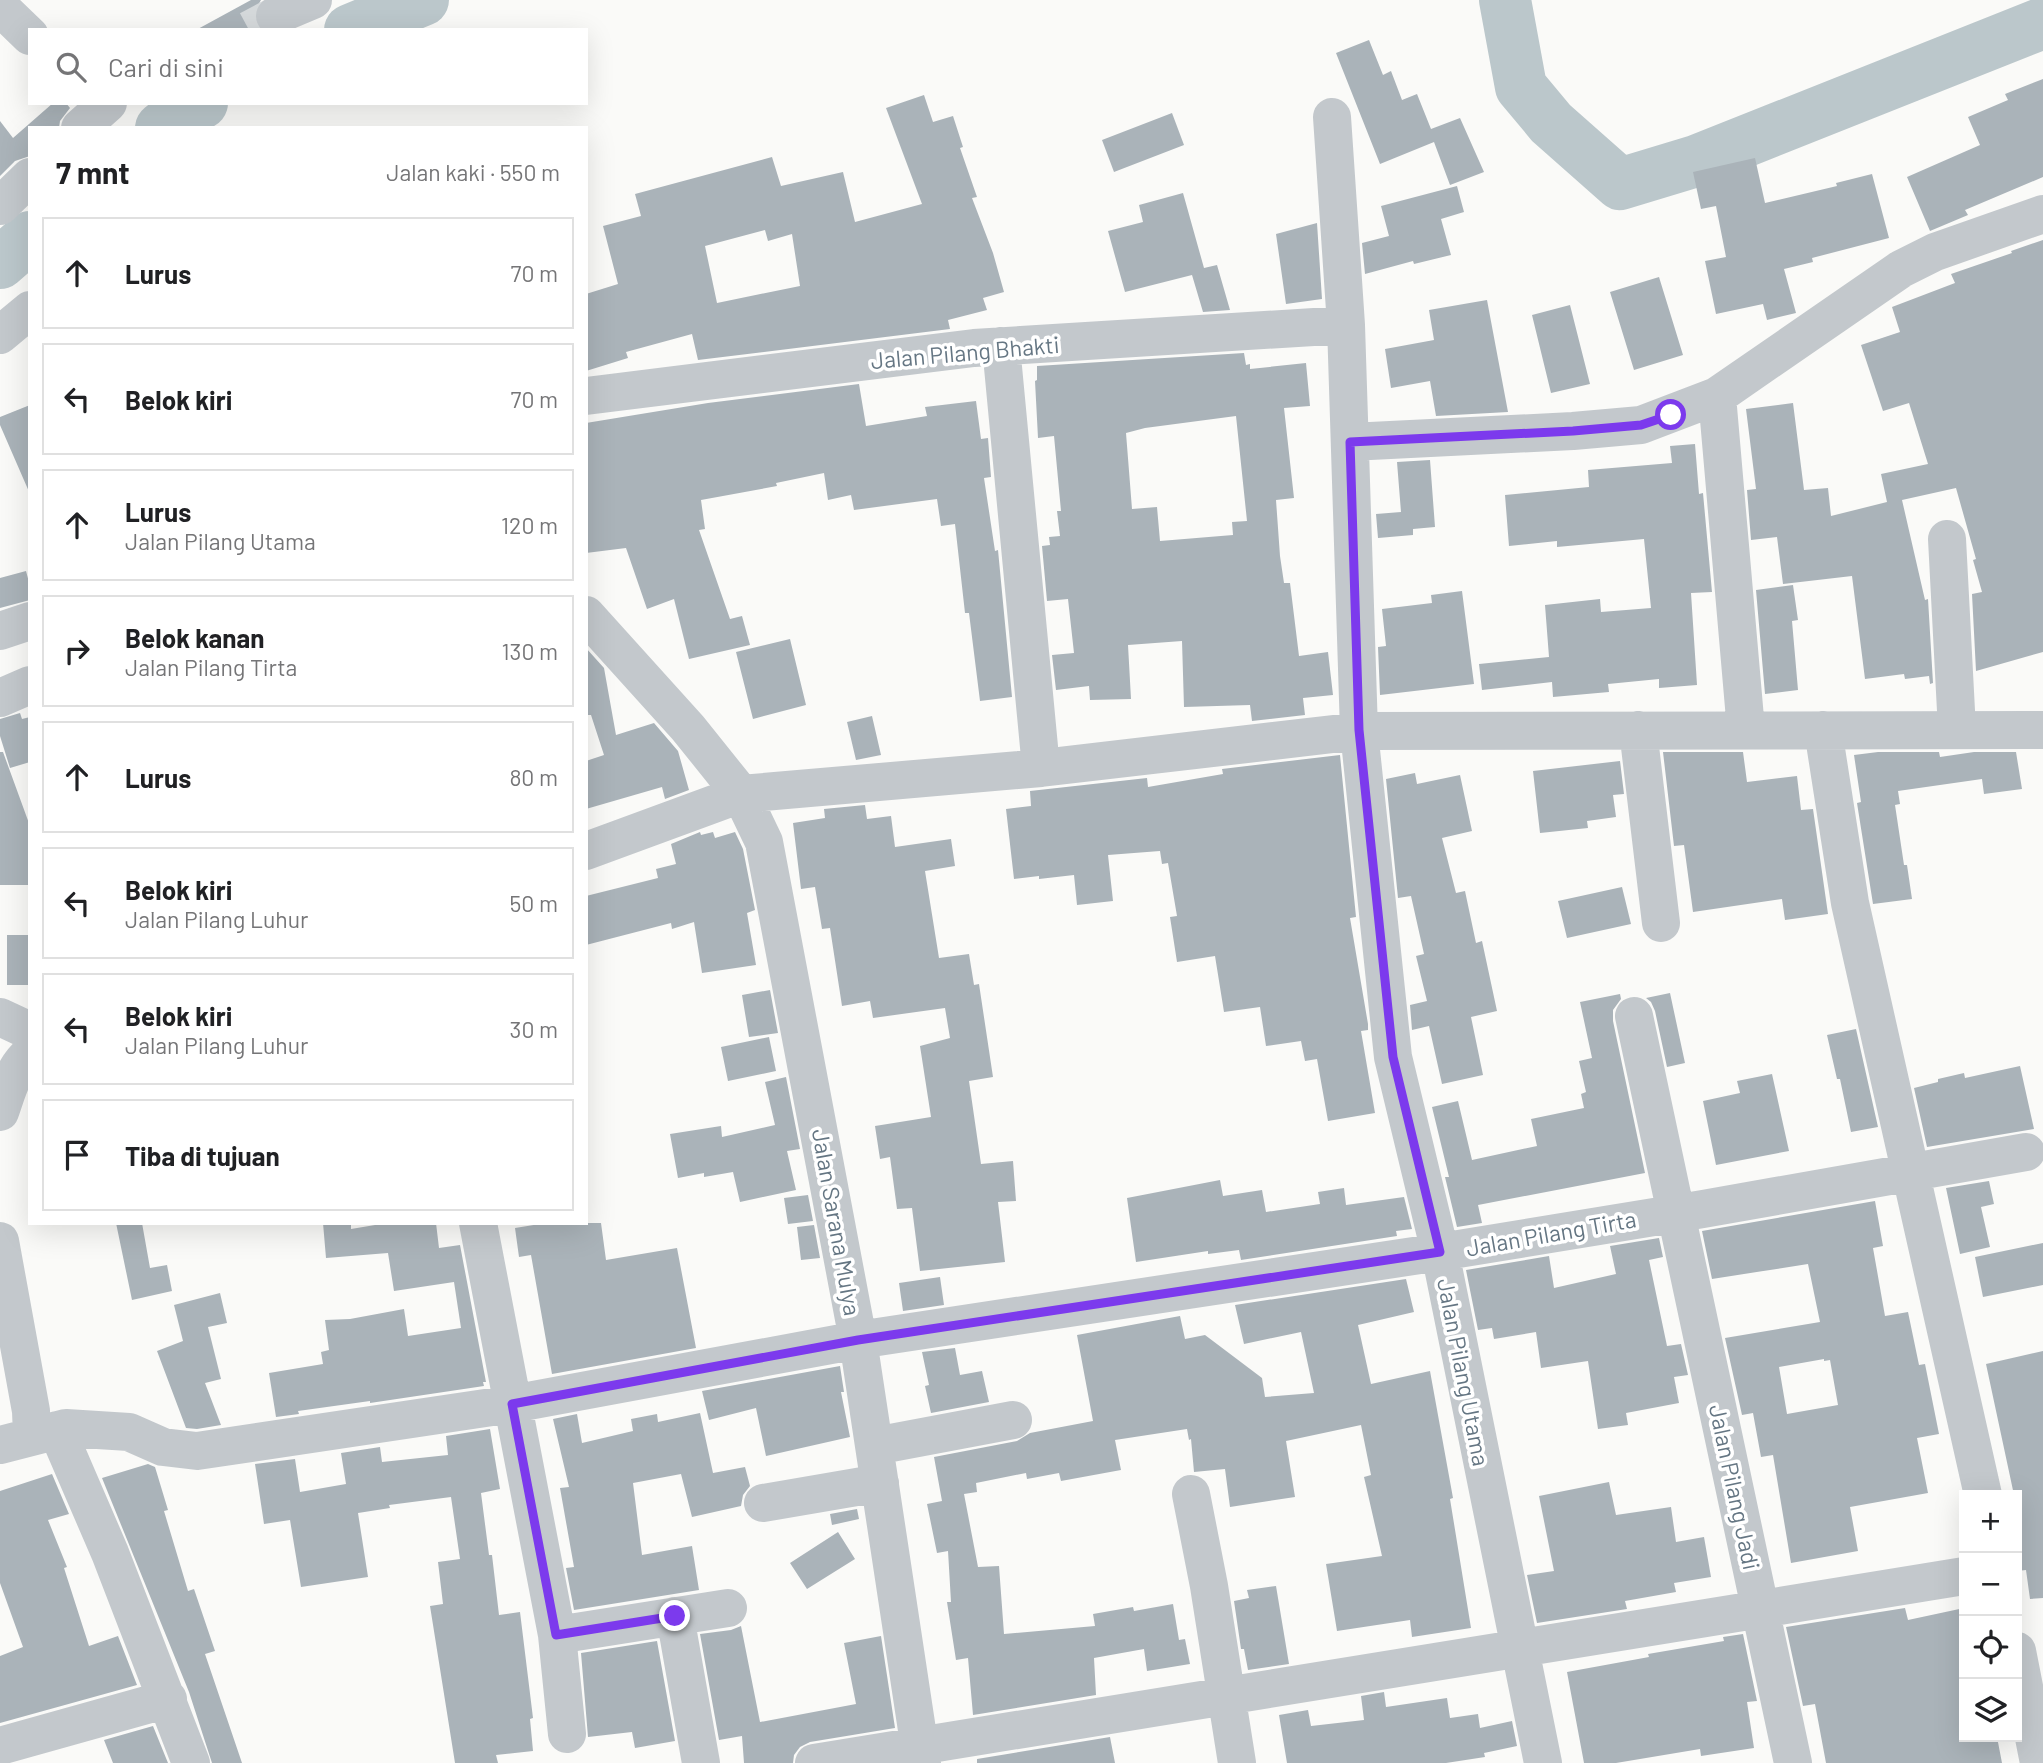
<!DOCTYPE html>
<html lang="id">
<head>
<meta charset="utf-8">
<style>
  body { margin:0; font-family:Barlow,sans-serif; background:#f6f6f6; color:#202124 }
  .controls { position:absolute; right:21px; bottom:21px; display:grid; overflow:hidden; border-radius:0px; box-shadow:0 7px 28px #0002 }
  .controls button { width:63px; height:63px; display:grid; place-items:center; padding:0; border:0; border-bottom:2px solid #e0e0e0; background:#fff; color:#202124; font:35px sans-serif }
  .stop { position:absolute; width:21px; height:21px; margin:-16px; border:5px solid #7c3aed; border-radius:50%; background:#fff }
  .stop.end { background:#7c3aed; border-color:#fff; box-shadow:0 2px 7px #0008 }
  .list { margin:0; padding:0; list-style:none }
  h2 { display:flex; justify-content:space-between; align-items:center; height:91px; margin:0; padding:0 28px; font-size:30px }
  h2 small { font-size:23px; font-weight:400; color:#757577 }
  .list li { display:grid; grid-template-columns:46px 1fr auto; gap:21px; align-items:center; box-sizing:border-box; height:112px; margin:0 14px 14px; padding:0 14px; border:2px solid #e0e0e0; border-radius:0px }
  .list b { display:block; font-size:26px; white-space:nowrap }
  .list p { margin:0; font-size:23px; white-space:nowrap; color:#757577 }
  .list em { font-size:23px; font-style:normal; color:#757577 }
  .icon { flex:none; width:38px; height:38px; fill:none; stroke:currentColor; stroke-width:2; stroke-linecap:round; stroke-linejoin:round }
  .map { position:relative; flex:none; width:2043px; height:1763px; overflow:hidden }
  .search { position:absolute; background:#fff; box-shadow:0 7px 28px #0002; left:28px; top:28px; width:560px; height:77px; display:flex; align-items:center; gap:18px; box-sizing:border-box; padding:0 24px; border-radius:0px; color:#757577; font-size:26px }
  .panel { position:absolute; background:#fff; box-shadow:0 7px 28px #0002; left:28px; top:126px; width:560px; height:1099px; border-radius:0px }
  .map>svg:first-child { display:block }
</style>
</head>
<body>
<div class="map">
<svg width="2043" height="1763" viewBox="0 0 2043 1763">
  <rect width="100%" height="100%" fill="#fafaf8"/>
  <g fill="none" stroke-linecap="round" stroke-linejoin="round">
    <path stroke="#bbc7cb" stroke-width="52" d="M1505,0L1521,87L1551,123L1620,184L1696,161L2043,23
      M350,30L423,0
      M161,128L171,120L202,103
      M0,263L30,237"/>
  </g>
  <path fill="#aab3b9" fill-rule="evenodd" d="M251,0H261L253,14L255,24L259,30H196Z
    M1369,40L1383,75L1391,71L1402,100L1417,94L1431,129L1460,118L1484,172L1450,185L1434,142L1380,164L1336,53Z
    M2043,79V177L1965,210L1968,215L1930,231L1907,177L1980,145L1968,117L2008,100L2005,94Z
    M924,95L933,122L953,116L963,147L960,148L977,197L972,198L993,253L1004,292L983,298L987,310L948,320L950,329L698,360L692,334L626,352L628,358L586,371V294L618,284L603,226L641,216L635,194L772,157L781,186L843,172L855,222L922,204L886,108ZM765,230L768,241L792,234L800,286L717,303L705,246Z
    M53,103H66L70,108L60,121L59,128H30V156L15,161L0,176V121L13,138Z
    M1172,113L1184,145L1114,172L1102,140Z
    M1755,158L1765,203L1837,186L1836,183L1872,174L1889,238L1812,258L1813,262L1784,269L1796,313L1767,320L1763,304L1716,314L1705,261L1726,257L1716,206L1701,209L1693,172Z
    M1457,186L1464,212L1441,219L1451,255L1414,264L1413,261L1365,274L1362,243L1389,236L1381,206Z
    M1183,193L1204,268L1217,265L1230,310L1203,312L1192,275L1125,292L1108,231L1143,222L1139,205Z
    M1317,223L1322,299L1286,304L1276,234Z
    M2043,240V652L1976,671L1972,594L1982,592L1973,560L1976,559L1956,488L1902,500L1925,600L1928,599L1933,683L1930,684L1929,676L1905,679L1904,674L1865,679L1852,576L1783,584L1777,537L1751,540L1747,490L1756,489L1746,409L1793,403L1804,490L1828,488L1831,516L1887,502L1881,474L1928,464L1909,403L1883,411L1861,345L1900,332L1892,307L1955,283L1951,274L2012,253L2011,251Z
    M1659,277L1683,355L1634,370L1610,292Z
    M1487,300L1508,412L1436,416L1430,381L1391,388L1385,349L1434,340L1429,310Z
    M1570,305L1590,384L1551,393L1532,315Z
    M1244,353L1246,365L1250,364V369L1306,363L1310,406L1284,408L1294,498L1276,500L1280,556L1284,583H1290L1299,656L1328,652L1333,695L1303,698L1305,715L1252,721L1250,705L1184,707L1182,641L1128,645L1131,699L1090,700L1089,686L1056,690L1052,655L1074,653L1068,599L1047,601L1042,546L1050,545L1049,537L1060,536L1057,511H1061L1054,436L1038,438L1035,381L1037,380V366ZM1236,416L1247,521L1232,522L1233,535L1160,541L1157,507L1132,509L1126,433L1145,428Z
    M859,384L866,426L927,416L925,407L976,401L981,439L988,438L991,477L984,478L995,551L998,550L1012,697L980,701L969,613H965L955,524L941,526L937,499L854,510L851,495L828,500L824,473L776,483L777,486L701,500L705,529L699,530L730,619L742,616L750,645L689,659L674,599L647,609L626,548L586,553V423L708,403Z
    M30,405V494L0,425V417Z
    M1695,444L1699,494L1703,493L1712,592L1691,593L1697,685L1659,688V679L1608,684L1609,692L1553,697L1552,682L1482,690L1479,664L1549,657L1545,605L1600,599L1601,612L1651,608L1644,539L1557,547V541L1509,546L1505,495L1589,487L1588,470L1672,463L1670,446Z
    M1430,460L1435,527L1413,529V535L1378,538L1376,514L1401,512L1397,462Z
    M26,571L30,586V600L0,608V578Z
    M1793,585L1798,620L1792,621L1798,690L1765,694L1756,590Z
    M1462,591L1474,684L1380,695L1378,647L1386,646L1382,609L1432,603L1431,595Z
    M790,639L806,705L753,719L736,652Z
    M586,648L604,668L616,735L654,723L678,751L689,790L665,799L662,787L586,809V761L604,755L591,715H586Z
    M20,713L22,719L30,717V762L10,768L0,736V719Z
    M872,716L881,755L856,760L847,722Z
    M0,752H3L30,826V885H0Z
    M1663,752H1743L1747,782L1797,776L1801,810L1813,809L1828,914L1785,920L1782,899L1693,912L1684,845L1674,846Z
    M1878,752H1939L1940,757L1974,752H2016L2022,789L1984,794L1982,779L1898,791L1900,804L1895,805L1904,865H1907L1912,899L1873,904L1857,803L1861,802L1854,755Z
    M1340,755L1356,917L1350,918L1368,1024V1030L1361,1031L1375,1113L1328,1121L1317,1059L1305,1061L1301,1041L1266,1046L1260,1007L1224,1012L1215,956L1177,962L1170,917L1177,916L1168,863L1162,864L1160,851L1108,855L1113,901L1077,905L1074,875L1039,879V876L1014,879L1006,809L1031,806L1030,791L1147,778L1148,787L1223,774L1222,769Z
    M1620,761L1624,794L1613,795L1616,817L1587,821L1588,828L1540,833L1533,771Z
    M1415,773L1417,784L1460,775L1472,831L1442,838L1456,893L1465,891L1476,943L1482,941L1497,1011L1471,1017L1483,1075L1442,1084L1429,1026L1412,1030L1410,1005L1427,1001L1416,956L1424,954L1411,896L1398,898L1386,779Z
    M865,805L867,819L891,816L895,847L951,839L955,866L925,871L939,958L969,954L974,985L979,984L993,1077L969,1081L981,1164L1013,1161L1016,1201L998,1202L1005,1262L920,1271L912,1208L897,1209L890,1157L880,1159L875,1126L931,1117L920,1046L950,1038L945,1008L873,1018L870,1001L842,1006L830,928L822,929L815,887L801,889L793,823L825,818L824,809Z
    M700,832L701,835L713,832L715,838L735,832L743,849L755,910L747,913L756,965L702,973L694,922L672,929L671,923L586,945V896L658,878L656,869L676,864L671,844Z
    M1622,887L1631,924L1567,938L1558,901Z
    M7,935H30V985H7Z
    M770,990L778,1033L749,1037L742,995Z
    M1670,993L1685,1063L1667,1067L1655,1011L1651,1002L1646,998Z
    M1620,994L1621,999L1613,1010V1021L1645,1173L1478,1205L1482,1223L1457,1227L1445,1177H1449L1432,1107L1458,1101L1472,1160L1537,1146L1531,1119L1584,1108L1581,1094L1586,1092L1579,1061L1592,1058L1580,1002Z
    M1856,1029L1878,1127L1851,1132L1840,1079H1837L1827,1035Z
    M769,1037L776,1071L728,1081L721,1047Z
    M2020,1066L2034,1129L1927,1147L1914,1088L1938,1082V1079L1964,1073L1965,1078Z
    M1772,1074L1789,1151L1716,1165L1703,1101L1740,1093L1737,1081Z
    M786,1077L800,1149L787,1151L796,1190L740,1202L733,1172L704,1177V1173L678,1178L670,1134L721,1126L722,1137L775,1125L765,1082Z
    M1220,1180L1223,1196L1262,1190L1266,1212L1320,1204L1318,1192L1344,1188L1346,1205L1404,1197L1412,1229L1396,1231L1397,1236L1241,1260L1239,1250L1208,1254V1251L1136,1262L1127,1198Z
    M1989,1181L1994,1204L1981,1207L1990,1247L1960,1254L1946,1188Z
    M808,1195L813,1221L788,1224L784,1198Z
    M1875,1201L1883,1246L1873,1248L1885,1316L1908,1312L1919,1365L1925,1364L1939,1434L1917,1438L1928,1493L1850,1507L1858,1551L1791,1563L1773,1455L1761,1457L1753,1413L1742,1415L1725,1338L1820,1322L1808,1264L1712,1279L1702,1231ZM1824,1359V1361L1830,1360L1838,1405L1787,1414L1779,1367Z
    M116,1223H142L150,1268L167,1265L172,1291L132,1300Z
    M323,1223H351V1229L387,1223H436L439,1248L460,1245L486,1382H483L484,1386L370,1403V1401L298,1411L299,1414L276,1417L269,1373L323,1364L321,1352L329,1350L325,1320L350,1319L404,1309L408,1336L461,1328L454,1282L394,1291L388,1253L326,1258Z
    M546,1223H601L606,1260L677,1248L696,1348L552,1374L531,1255L519,1257L515,1228Z
    M814,1225L820,1258L801,1260L797,1227Z
    M1659,1238L1663,1257L1649,1260L1667,1346L1681,1344L1688,1375L1674,1377L1679,1403L1626,1413L1628,1425L1598,1429L1588,1361L1541,1368L1536,1332L1494,1339L1492,1328L1478,1330L1466,1270L1549,1256L1554,1288L1616,1274L1610,1246Z
    M2043,1243V1285L1983,1297L1975,1257Z
    M940,1277L944,1305L903,1311L899,1283Z
    M1406,1279L1414,1312L1358,1325L1371,1384L1430,1371L1453,1498L1450,1499L1471,1628L1412,1637L1410,1620L1337,1631L1326,1564L1382,1556L1364,1477L1371,1475L1361,1425L1286,1441L1295,1497L1230,1507L1225,1469L1194,1472L1191,1439L1189,1440L1187,1429L1115,1440L1121,1470L1061,1481L1059,1473L1027,1479L1026,1473L976,1483L977,1492L964,1494L978,1567L999,1566L1004,1634L1095,1626L1093,1614L1133,1607L1134,1611L1173,1604L1179,1640L1185,1639L1190,1664L1147,1671L1144,1649L1094,1658L1096,1695L973,1715L968,1658L956,1660L947,1602H951L948,1551L937,1553L927,1504L942,1501L934,1457L1017,1441L1030,1433L1093,1421L1077,1335L1180,1316L1185,1339L1205,1335L1262,1378L1265,1397L1314,1393L1301,1332L1244,1344L1235,1305Z
    M220,1293L227,1323L208,1327L221,1379L205,1383L221,1425L197,1429L186,1428L157,1351L183,1341L174,1305Z
    M955,1348L960,1375L982,1371L989,1402L931,1413L925,1386L929,1385L922,1352Z
    M2043,1351V1598L2030,1599L2026,1570L2017,1571V1549L2022,1548L2017,1523L2021,1522L2017,1495H2014L1986,1364Z
    M840,1366L844,1392H841L850,1437L766,1456L756,1408L709,1420L702,1391Z
    M700,1413L713,1473L745,1467L750,1486L743,1495L741,1506L692,1517L681,1474L633,1483L642,1555L692,1546L699,1590L574,1610L566,1568L574,1567L560,1488L569,1487L553,1419L577,1414L582,1443L633,1431L631,1419L657,1414L658,1422Z
    M490,1429L500,1489L481,1493L489,1555H492L499,1615L520,1612L533,1718L530,1719L533,1751L496,1755L498,1763H455L430,1606L443,1604L438,1562L460,1559L451,1497L389,1505L390,1508L358,1513L368,1577L301,1587L290,1520L264,1524L255,1464L295,1459L300,1492L346,1484L341,1453L380,1447L382,1462L448,1455L446,1436Z
    M148,1464L155,1467L168,1510L164,1511L188,1591L194,1589L215,1651L205,1654L242,1763H212L189,1692L102,1478Z
    M52,1474L69,1514L48,1520L67,1567L64,1568L89,1646L118,1636L137,1685L0,1723V1656L23,1647L0,1583V1491Z
    M1609,1482L1616,1515L1671,1507L1676,1542L1704,1537L1711,1577L1674,1583L1676,1592L1625,1601L1627,1609L1537,1623L1527,1575L1554,1571L1539,1496Z
    M857,1509L859,1519L832,1525L830,1514Z
    M838,1532L855,1559L807,1589L790,1563Z
    M1276,1586L1289,1664L1248,1670L1244,1649H1241L1234,1601L1249,1598L1247,1590Z
    M1905,1608L1908,1620L1964,1608V1737H1997L2002,1763H1826L1815,1704L1803,1706L1786,1627Z
    M741,1626L760,1722L856,1704L844,1643L881,1636L895,1728L810,1742L800,1747L794,1755L793,1763H744L742,1736L719,1740L700,1634L731,1630Z
    M1743,1634L1757,1701L1747,1702L1754,1748L1701,1756L1700,1749L1616,1763H1584L1567,1672L1649,1657L1648,1654L1724,1641L1723,1637Z
    M657,1641L675,1741L635,1748L632,1732L588,1737L581,1653Z
    M1384,1692L1386,1707L1447,1698L1450,1718L1478,1714L1480,1728L1512,1721L1517,1746L1484,1753L1485,1757L1446,1763H1287L1279,1715L1308,1710L1311,1726L1364,1720L1361,1696Z
    M153,1726L168,1763H113L104,1740Z
    M1110,1737L1115,1763H977V1759Z"/>
  <g fill="none" stroke-linecap="round" stroke-linejoin="round">
    <path stroke="#d5d9db" stroke-width="38" stroke-dasharray="38 19" stroke-linecap="butt" d="M249,30L275,16"/>
    <path stroke="#c3c8cc" stroke-width="38" d="M0,7L30,36
      M275,16L313,0
      M1332,117L1346,325L1359,731L1393,1057L1440,1252L1543,1763
      M80,128L108,103
      M0,206L30,177
      M0,335L30,310
      M1001,346L1041,768
      M586,396L974,348L1346,325
      M1717,396L1746,730
      M1350,442L1573,431L1641,425L1717,396L1901,269L1935,252L2043,214
      M1947,539L1957,730
      M586,615L688,728L741,794L764,842L858,1340L922,1763
      M0,631L30,621
      M0,698L30,685
      M1638,730L1661,923
      M1823,730L1850,903L1983,1495
      M586,851L741,794L1041,768L1359,731L2043,730
      M1634,1016L1793,1763
      M0,1017L30,1031
      M0,1112C7,1092 13,1068 30,1054
      M478,1223L557,1635L567,1734
      M0,1241L31,1411L32,1436
      M57,1430L110,1553L191,1763
      M0,1445L66,1428L129,1432L163,1447L197,1451L512,1404L858,1340L1440,1252L1703,1209L2026,1152
      M875,1446L1013,1420
      M1191,1494L1209,1586L1237,1763
      M763,1503L880,1483
      M675,1616L701,1763
      M557,1635L728,1608
      M2017,1651L2039,1763
      M0,1746L168,1699
      M814,1763L1964,1576"/>
  </g>
  <g fill="none" stroke-linecap="round" stroke-linejoin="round">
    <path stroke="#7c3aed" stroke-width="9" d="M675,1616L556,1635L512,1404L858,1340L1440,1252L1393,1057L1359,730L1350,442L1573,431L1641,425L1671,415"/>
  </g>
  <g text-anchor="middle" dominant-baseline="central" stroke-width="7" stroke-linejoin="round" paint-order="stroke">
    <g font-size="23" fill="#657683" stroke="#fff">
      <text transform="translate(965 352) rotate(-5)">Jalan Pilang Bhakti</text>
      <text transform="translate(837 1222) rotate(80)">Jalan Sarana Mulya</text>
      <text transform="translate(1551 1233) rotate(-10)">Jalan Pilang Tirta</text>
      <text transform="translate(1464 1372) rotate(79)">Jalan Pilang Utama</text>
      <text transform="translate(1735 1487) rotate(78)">Jalan Pilang Jadi</text>
    </g>
  </g>
</svg>
<div class="controls">
<button>+</button>
<button>−</button>
<button><svg class="icon" aria-label="locate" viewBox="0 0 24 24"><circle cx="12" cy="12" r="6"/><path d="M12 2v4M12 18v4M2 12h4M18 12h4"/></svg></button>
<button><svg class="icon" aria-label="layers" viewBox="0 0 24 24"><path d="M12 4l9 5-9 5-9-5zM3 14l9 5 9-5"/></svg></button>
</div>
<div class="stop" style="left:1671px;top:415px"></div>
<div class="stop end" style="left:675px;top:1616px"></div>
<div class="search"><svg class="icon" aria-label="search" viewBox="0 0 24 24"><circle cx="10" cy="10" r="6"/><path d="M15 15l6 6"/></svg>Cari di sini</div>
<section class="panel">
<h2>7 mnt<small>Jalan kaki · 550 m</small></h2>
<ul class="list">
<li><svg class="icon" aria-label="ahead" viewBox="0 0 24 24"><path d="M12 20V5M6 11l6-6 6 6"/></svg><div><b>Lurus</b></div><em>70 m</em></li>
<li><svg class="icon" aria-label="left" viewBox="0 0 24 24"><path d="M17 20v-9H6M10 6l-5 5 5 5"/></svg><div><b>Belok kiri</b></div><em>70 m</em></li>
<li><svg class="icon" aria-label="ahead" viewBox="0 0 24 24"><path d="M12 20V5M6 11l6-6 6 6"/></svg><div><b>Lurus</b><p>Jalan Pilang Utama</p></div><em>120 m</em></li>
<li><svg class="icon" aria-label="right" viewBox="0 0 24 24"><path d="M7 20v-9h11M14 6l5 5-5 5"/></svg><div><b>Belok kanan</b><p>Jalan Pilang Tirta</p></div><em>130 m</em></li>
<li><svg class="icon" aria-label="ahead" viewBox="0 0 24 24"><path d="M12 20V5M6 11l6-6 6 6"/></svg><div><b>Lurus</b></div><em>80 m</em></li>
<li><svg class="icon" aria-label="left" viewBox="0 0 24 24"><path d="M17 20v-9H6M10 6l-5 5 5 5"/></svg><div><b>Belok kiri</b><p>Jalan Pilang Luhur</p></div><em>50 m</em></li>
<li><svg class="icon" aria-label="left" viewBox="0 0 24 24"><path d="M17 20v-9H6M10 6l-5 5 5 5"/></svg><div><b>Belok kiri</b><p>Jalan Pilang Luhur</p></div><em>30 m</em></li>
<li><svg class="icon" aria-label="arrive" viewBox="0 0 24 24"><path d="M6 21V4h12l-3 4 3 4H6"/></svg><div><b>Tiba di tujuan</b></div></li>
</ul>
</section>
</div>
</body>
</html>
